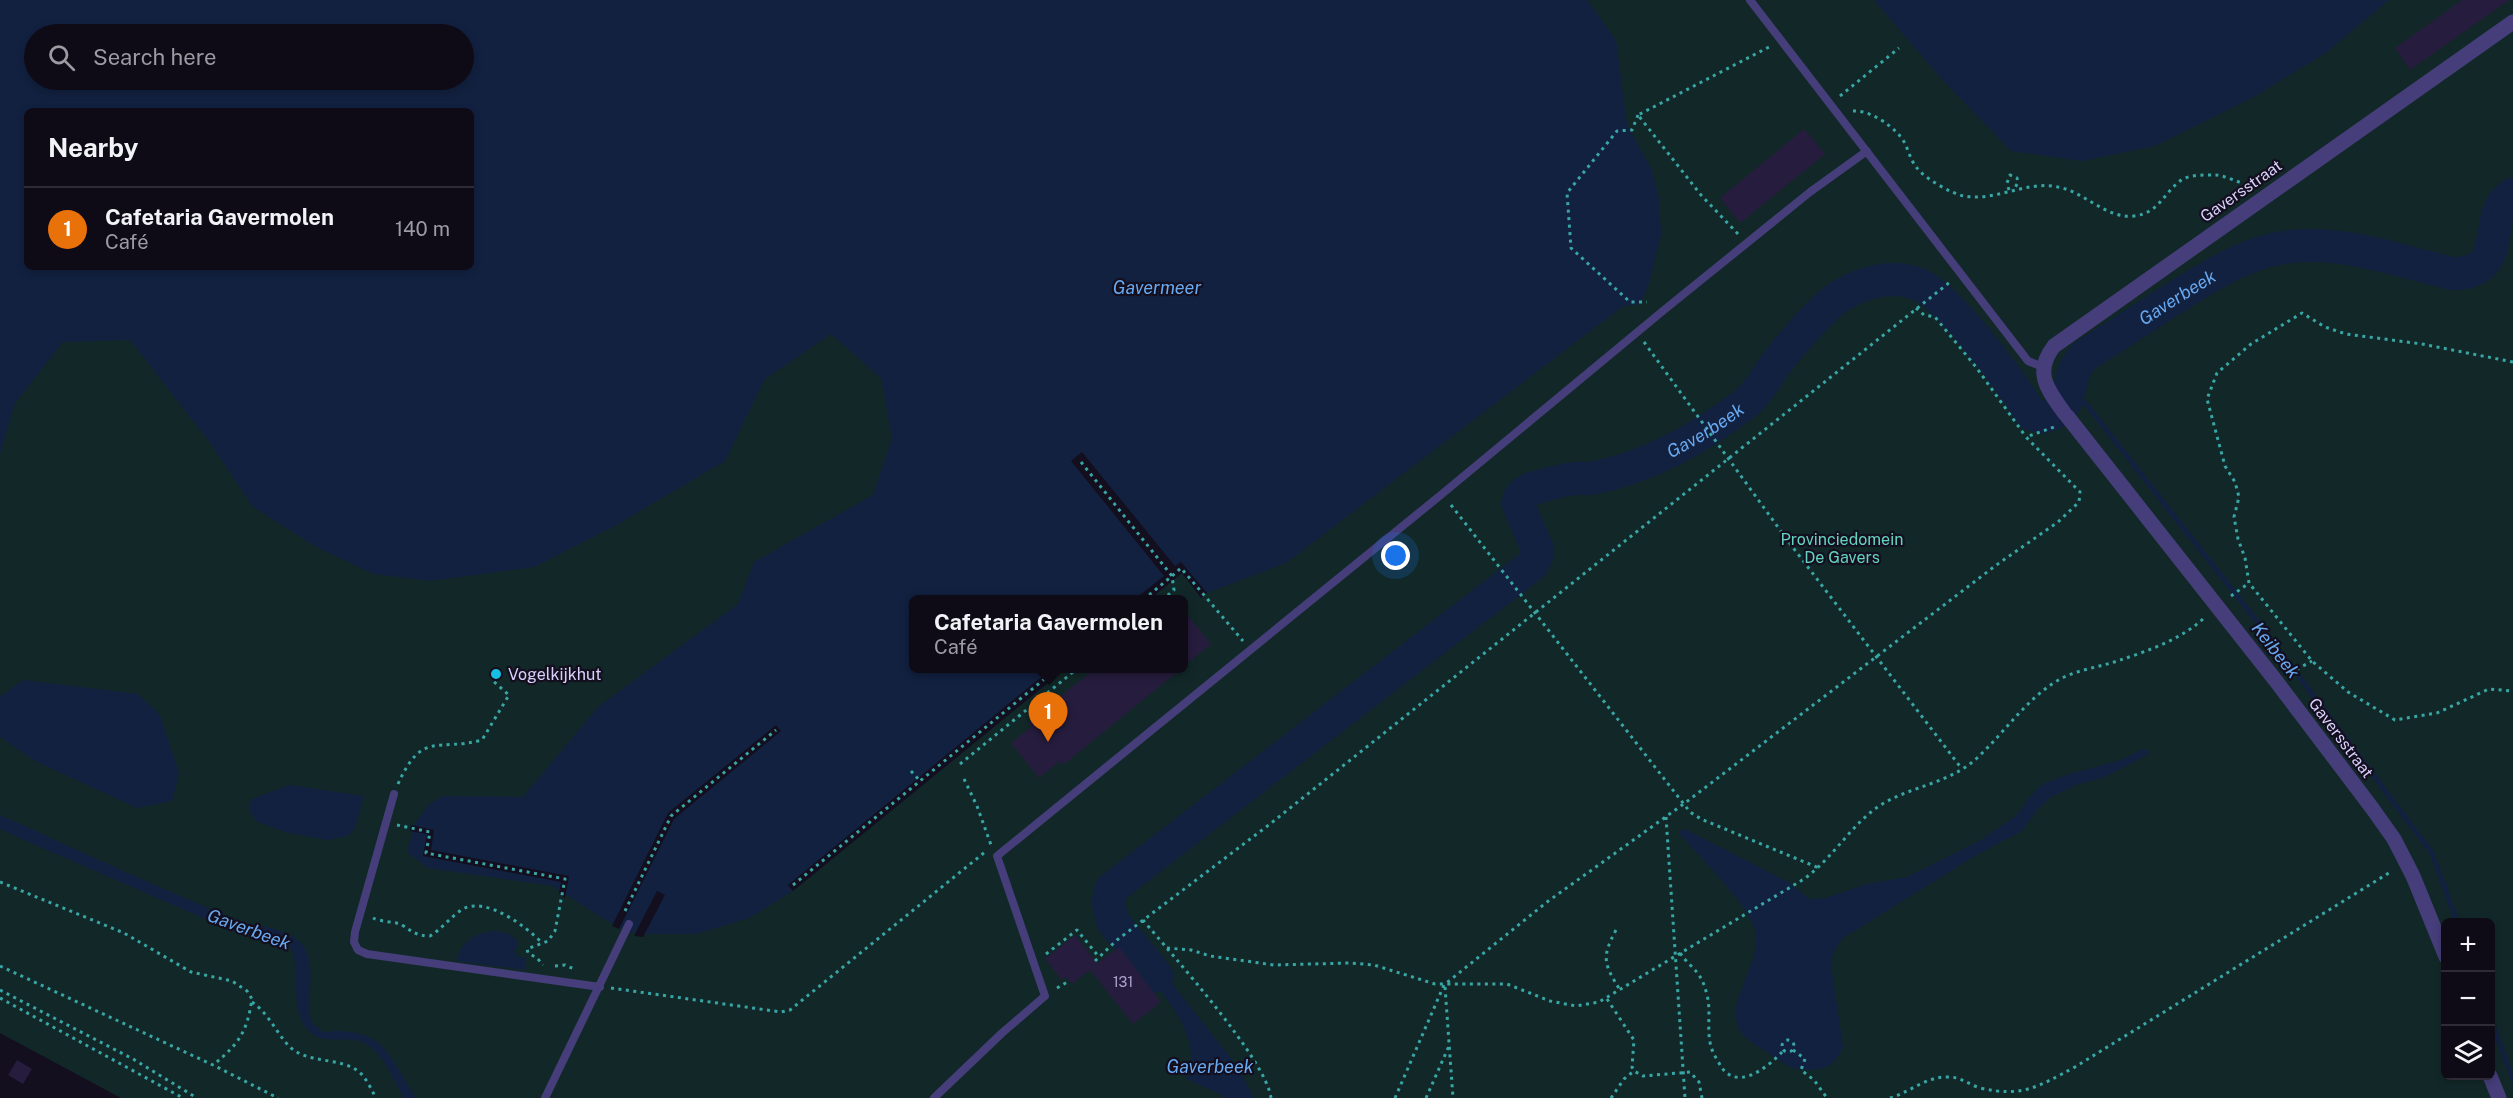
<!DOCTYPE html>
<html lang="en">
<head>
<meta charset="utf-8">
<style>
  body { margin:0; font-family:"Public Sans",sans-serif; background:#1c1924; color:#f1f3f6 }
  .controls { position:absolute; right:18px; bottom:18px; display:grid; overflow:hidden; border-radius:9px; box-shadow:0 3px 9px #0003 }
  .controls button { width:54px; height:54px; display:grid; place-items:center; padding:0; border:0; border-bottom:2px solid #2e2b36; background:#0e0b17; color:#f1f3f6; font:30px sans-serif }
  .you { position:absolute; left:1396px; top:556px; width:21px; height:21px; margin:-15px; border:4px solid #fff; border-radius:50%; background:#1a73e8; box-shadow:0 0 0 9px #1a73e833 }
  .badge { display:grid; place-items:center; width:39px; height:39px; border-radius:50%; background:#0b8043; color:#fff; font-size:20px; font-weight:700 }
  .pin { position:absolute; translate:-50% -50px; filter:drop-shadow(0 2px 3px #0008) }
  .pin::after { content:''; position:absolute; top:32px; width:21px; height:18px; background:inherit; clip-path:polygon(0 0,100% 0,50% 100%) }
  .popup { position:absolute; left:909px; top:595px; width:279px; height:78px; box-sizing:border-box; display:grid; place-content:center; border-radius:9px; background:#0e0b17; filter:drop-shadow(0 2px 4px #0005); font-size:20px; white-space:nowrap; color:#9b9ba1 }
  .popup b { font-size:22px; color:#f1f3f6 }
  .popup::after { content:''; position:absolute; left:50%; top:100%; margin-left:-12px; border:12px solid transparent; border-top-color:#0e0b17 }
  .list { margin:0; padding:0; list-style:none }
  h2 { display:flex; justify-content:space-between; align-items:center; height:78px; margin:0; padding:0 24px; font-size:26px }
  h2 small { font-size:20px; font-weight:400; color:#9b9ba1 }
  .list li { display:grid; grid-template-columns:39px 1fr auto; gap:18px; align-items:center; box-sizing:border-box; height:84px; padding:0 24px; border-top:2px solid #2e2b36 }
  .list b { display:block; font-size:22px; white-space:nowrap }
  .list p { margin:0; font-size:20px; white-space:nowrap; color:#9b9ba1 }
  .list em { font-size:20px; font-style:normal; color:#9b9ba1 }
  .icon { flex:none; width:33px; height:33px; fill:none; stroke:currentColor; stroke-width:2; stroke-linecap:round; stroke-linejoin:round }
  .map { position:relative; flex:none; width:2513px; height:1098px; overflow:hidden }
  .search { position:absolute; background:#0e0b17; box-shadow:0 3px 9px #0003; left:24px; top:24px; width:450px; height:66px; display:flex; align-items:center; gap:15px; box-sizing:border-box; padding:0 21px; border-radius:33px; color:#9b9ba1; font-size:22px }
  .panel { position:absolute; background:#0e0b17; box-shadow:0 3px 9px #0003; left:24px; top:108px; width:450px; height:162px; border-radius:9px }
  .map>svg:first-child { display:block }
</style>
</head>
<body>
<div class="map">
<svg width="2513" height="1098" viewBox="0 0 2513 1098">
  <rect width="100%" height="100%" fill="#130f1f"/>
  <path fill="#122828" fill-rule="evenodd" d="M0,0H2513V1098H121L0,1033ZM34,34H464V80H34ZM27,111H471V267H27ZM913,600H1183V668H913ZM2446,922H2490V1076H2446Z"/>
  <path fill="#122140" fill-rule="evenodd" d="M0,0H1587L1616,40L1627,125L1651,168L1659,198L1661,236L1648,287L1640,304L1623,306L1286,563L1207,593L1201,598L1182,573L1150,599L913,600V668L1065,669L793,891L749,918L697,934H635L602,918L553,886L428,868L407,852L414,825L428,805L443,796L523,797L598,707L738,604L754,562L873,495L892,438L881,378L831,334L765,379L725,461L613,527L534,567L430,581L374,574L318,548L253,507L208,440L130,340L63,342L15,403L0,454ZM34,34H464V80H34ZM27,111H471V267H27Z
    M1874,0H2389L2327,52L2252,98L2155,146L2082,161L2011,151L1938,75Z
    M23,680L138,694L160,715L179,773L172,801L137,808L37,762L0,737V697Z
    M2141,750H2149V754L2103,778L2078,784L2051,797L2038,809L2022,831L1978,854L1843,938L1834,951L1831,964L1843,1047C1837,1061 1829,1069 1813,1070C1794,1072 1783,1063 1768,1053C1761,1048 1751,1043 1745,1037C1715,1007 1769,962 1753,924C1742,899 1698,855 1678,832L1685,829L1790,883L1809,899L1825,898L1867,884L1907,877L1981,840L2017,815L2030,796L2043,784L2066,775L2121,760Z
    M290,785L364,796L355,828L348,836L327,840L285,832L256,821L249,810L251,799Z
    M0,815C79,850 157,888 238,920C258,928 291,927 304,947C318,970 304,999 312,1023L323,1032C384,1026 387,1053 416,1098H404C393,1080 382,1048 359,1041C342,1036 320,1046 307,1029C287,1003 304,973 289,945L236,932L26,841L0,829Z
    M495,931C505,932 514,935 519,944L514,951L519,958L526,957V970L457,961C461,940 476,933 495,931Z
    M1134,935L1237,1066L1254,1098H1223L1222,1095L1186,1079C1188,1072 1191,1064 1191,1056C1191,1018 1145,974 1122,945Z"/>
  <path fill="#130f1f" d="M1082,452L1175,566L1181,562L1207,593L1201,598L1182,573L1150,599H1135L1164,576L1071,461Z
    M1051,669H1065L793,891L788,885Z
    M776,725L781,731L674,819L619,929L612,926L668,813Z
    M411,825L434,830L431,850L569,876L565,898L559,894L561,882L423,856L427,834L410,831Z
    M657,891L665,895L643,937L634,936Z"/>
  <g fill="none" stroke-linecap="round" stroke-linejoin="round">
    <path stroke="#122140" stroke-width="5" d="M2070,393L2086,404L2266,633L2432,853L2457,922
      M2490,1017L2513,1080"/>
    <path stroke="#122140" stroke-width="33" id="s1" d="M1157,976L1113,922L1108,903L1111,889L1532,565L1537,555V548L1518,504C1519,496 1523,493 1530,489C1546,485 1563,479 1579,478C1584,478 1588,479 1593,478C1649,467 1702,437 1747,402C1759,392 1768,375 1777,362C1792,343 1808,325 1825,308C1848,286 1888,272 1918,284C1950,297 2012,384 2031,414L2042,417C2075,411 2066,385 2077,365C2079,361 2084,357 2087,354C2114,337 2141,320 2168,302C2209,277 2248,249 2297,246C2349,242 2403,262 2454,274C2513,271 2479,215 2513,194"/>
  </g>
  <path fill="#261d3e" d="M2462,0H2509L2410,70L2395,48Z
    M1804,129L1825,154L1740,223L1720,198Z
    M1183,609L1211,644L1183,667Z
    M1094,669H1181L1063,765L1060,761L1039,778L1011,743L1031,727L1028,723Z
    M1075,935L1097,963L1119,947L1161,1002L1133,1024L1090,970L1072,984L1066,977L1062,980L1045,959Z
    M17,1060L32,1069L23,1084L8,1075Z"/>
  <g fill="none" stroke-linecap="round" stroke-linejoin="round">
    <path stroke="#39a6a6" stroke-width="3" stroke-dasharray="3 4.5" stroke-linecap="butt" d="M1840,96L1899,48
      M1853,111C1869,110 1890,124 1900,136C1908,145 1909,159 1917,168C1924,178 1952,194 1964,196C1995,202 2027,180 2058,187C2085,192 2106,219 2134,216C2159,213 2163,194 2180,181C2189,174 2205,175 2216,175C2227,176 2239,183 2251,186
      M1638,115L1632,130L1617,131L1567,193L1571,248L1630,302H1647
      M2009,190L2007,183L2010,175L2017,178L2018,183L2013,190
      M1738,234L1701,195L1638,115L1769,47
      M1916,308L1924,315L1935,317L1976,367L2026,437
      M1644,342L1788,541L1962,769
      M2513,362L2422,344L2346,334L2325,327L2302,313L2251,344L2217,373L2207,399L2225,466L2235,482L2239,497L2234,517L2238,539L2245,558L2249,583L2312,661L2348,692L2395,720L2437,713L2489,689L2513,691
      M1081,462L1172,576L1143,600
      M1451,505L1690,812L1701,819L1819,868
      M2231,596L2249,583
      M1162,600L1174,590L1172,576L1181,568L1243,641
      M2290,673L2312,661
      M960,764L1078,668
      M911,771L920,781
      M964,779L977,806L991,845
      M398,784C422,730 438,752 482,740L509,695L492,680
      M1666,817L1685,1098
      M397,825L430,832L426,853L565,879L555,931L548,941L527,949L528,953L537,958L543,965
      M0,882L124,933L191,972L232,981L247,991L252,999C247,1032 239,1044 213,1065
      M793,885L1058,668
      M625,911L671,816L776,730
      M373,918C381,922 398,922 402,925C413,932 417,936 430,936C442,929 451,916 463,909C486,896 527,927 542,943
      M1143,920C1172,955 1266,1059 1271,1098
      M1616,930C1601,958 1604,964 1620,990
      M1167,948L1191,950L1210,956L1274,965L1350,963L1374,965L1435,984H1507L1550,1001L1576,1006L1599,1002L1804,879C1833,858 1851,825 1879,806C1910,786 1949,784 1977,758C2004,733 2024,702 2055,682C2076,669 2098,668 2120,660C2148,651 2184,638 2205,617
      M1680,953C1693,971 1701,970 1707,995C1711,1010 1707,1026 1710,1042C1711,1050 1715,1056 1719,1063C1735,1094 1767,1068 1783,1051
      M1046,954L1077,930L1099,957
      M1095,961L1117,940L1270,824L1950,282
      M0,966L213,1065L278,1098
      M555,966L565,965L574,969
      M1445,987L1453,1098
      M611,988L781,1012L790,1010L985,852
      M1057,988L1069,981
      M0,990L133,1059L197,1098
      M0,998L183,1098
      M1607,999L1634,1040L1632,1067L1634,1071L1643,1076L1690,1072L1699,1082L1702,1098
      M252,1002C272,1016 279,1040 295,1051C314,1063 340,1058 358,1071C366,1077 371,1089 376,1098
      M1782 1046a6 6 0 1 1 12 0a6 6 0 1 1-12 0Z
      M1793,1050L1805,1059L1801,1070L1814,1080L1827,1098
      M1395,1098L1444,985L1547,902L1685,803L1995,566L2058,522L2079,502L2080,492L2026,437L2054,427
      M1426,1098L1449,1046
      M1611,1098L1624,1079L1634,1071
      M1890,1098C1908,1093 1926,1077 1946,1077C1959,1076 1968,1084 1980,1088C2023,1098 2039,1086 2075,1067L2392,871"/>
    <path stroke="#453e7a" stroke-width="8" d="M1750,0L2028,361L2043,367
      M394,794L355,932L354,942L358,950L367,954L600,987
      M545,1098L629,924
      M934,1098L1002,1033L1045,996L997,856L1442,494L1664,310L1810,192L1867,151"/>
    <path stroke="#453e7a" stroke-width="15" d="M2065,414C2048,390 2033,373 2054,346L2513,22
      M2067,416L2276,681L2372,808L2394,839L2413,876L2446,957
      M2490,1076L2499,1098"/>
  </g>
  <circle fill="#16bfe2" stroke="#130f1f" stroke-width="2" cx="496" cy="674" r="6"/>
  <g text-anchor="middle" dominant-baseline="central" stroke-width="4.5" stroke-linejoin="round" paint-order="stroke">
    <g font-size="14" fill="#aca4cc">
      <text x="1123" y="982">131</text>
    </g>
    <g font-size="16" fill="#d9d1fb" stroke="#130f1f">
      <text transform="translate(2241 191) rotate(-35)">Gaversstraat</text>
      <text transform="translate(2341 738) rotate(53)">Gaversstraat</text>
    </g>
    <g font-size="16" fill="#65d3bf" stroke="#130f1f">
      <text x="1842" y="539">Provinciedomein<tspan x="1842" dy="18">De Gavers</tspan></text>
    </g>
    <g font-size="16" fill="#d9d1fb" stroke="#130f1f" text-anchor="start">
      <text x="508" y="674">Vogelkijkhut</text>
    </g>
    <g font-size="18" font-style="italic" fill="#69a9f0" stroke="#130f1f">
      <text x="1157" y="287">Gavermeer</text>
      <text stroke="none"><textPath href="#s1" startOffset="1556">Gaverbeek</textPath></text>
      <text stroke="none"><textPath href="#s1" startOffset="908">Gaverbeek</textPath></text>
      <text transform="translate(2276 650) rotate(52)">Keibeek</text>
      <text transform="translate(249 929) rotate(20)">Gaverbeek</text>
      <text x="1210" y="1066">Gaverbeek</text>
    </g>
  </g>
</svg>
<div class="controls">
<button>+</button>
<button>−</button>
<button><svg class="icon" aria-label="layers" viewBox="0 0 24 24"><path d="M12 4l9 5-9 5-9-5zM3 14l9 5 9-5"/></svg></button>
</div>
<div class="you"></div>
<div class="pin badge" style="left:1048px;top:742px;background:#e8710a">1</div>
<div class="popup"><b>Cafetaria Gavermolen</b>Café</div>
<div class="search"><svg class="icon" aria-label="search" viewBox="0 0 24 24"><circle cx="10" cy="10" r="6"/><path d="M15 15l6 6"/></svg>Search here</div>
<section class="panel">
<h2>Nearby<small></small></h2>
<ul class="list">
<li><span class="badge" style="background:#e8710a">1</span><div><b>Cafetaria Gavermolen</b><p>Café</p></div><em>140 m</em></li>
</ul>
</section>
</div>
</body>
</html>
